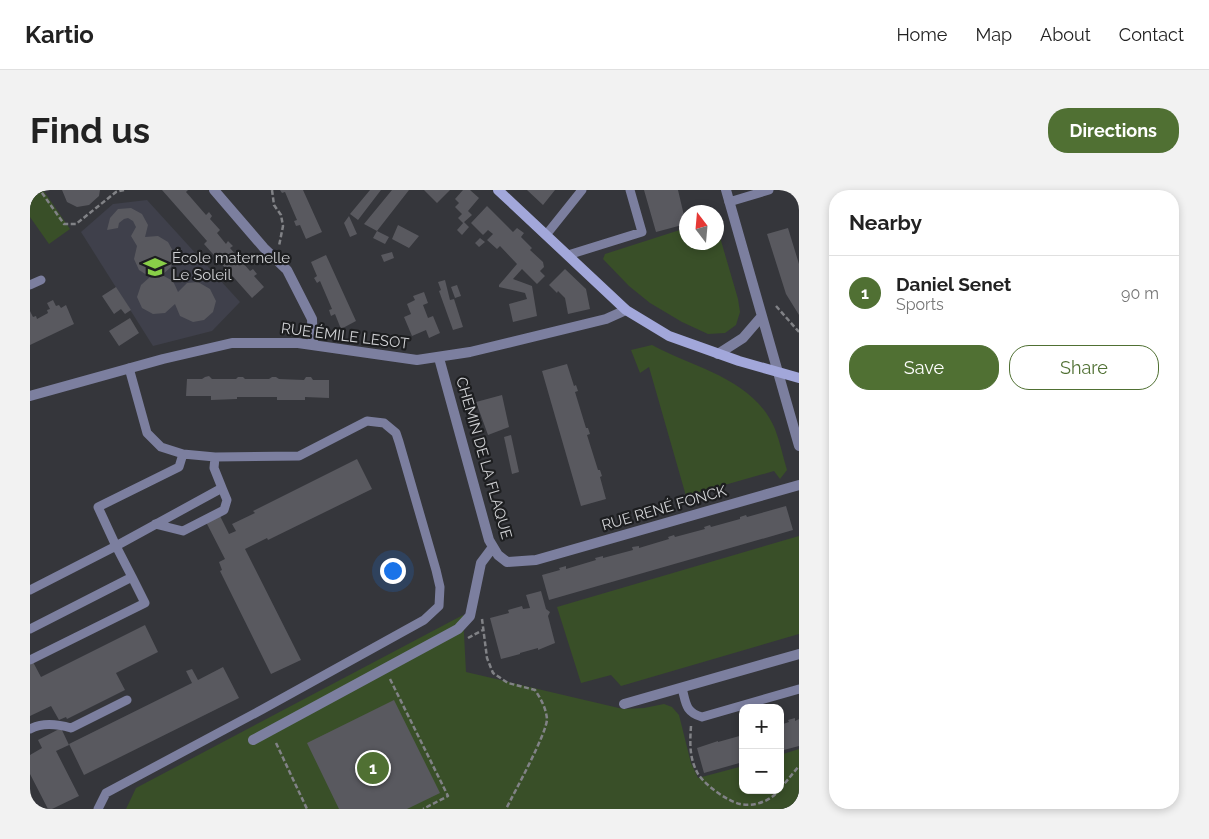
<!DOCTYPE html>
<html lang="en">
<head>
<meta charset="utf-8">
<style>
  body { margin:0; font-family:Raleway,sans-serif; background:#f2f2f2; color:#222 }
  .controls { position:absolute; right:15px; bottom:15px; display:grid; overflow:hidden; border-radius:10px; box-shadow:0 2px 8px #0003 }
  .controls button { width:45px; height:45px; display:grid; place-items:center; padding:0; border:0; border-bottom:1px solid #e0e0e0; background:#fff; color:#222; font:25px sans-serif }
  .compass { position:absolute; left:649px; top:15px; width:45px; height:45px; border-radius:50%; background:#fff; box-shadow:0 2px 8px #0003; rotate:344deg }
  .you { position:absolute; left:362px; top:380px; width:18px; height:18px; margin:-12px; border:4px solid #fff; border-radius:50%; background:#1a73e8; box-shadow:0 0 0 8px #1a73e833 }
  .badge { display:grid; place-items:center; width:32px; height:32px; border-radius:50%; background:#507033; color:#fff; font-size:16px; font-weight:700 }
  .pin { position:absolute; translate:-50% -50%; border:2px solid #fff; box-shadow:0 1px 5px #0006 }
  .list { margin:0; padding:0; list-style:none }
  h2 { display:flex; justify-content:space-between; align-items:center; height:65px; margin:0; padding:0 20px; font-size:21px }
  h2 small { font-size:16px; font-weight:400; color:#767676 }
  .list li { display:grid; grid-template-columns:32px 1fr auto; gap:15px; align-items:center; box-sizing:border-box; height:75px; padding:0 20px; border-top:1px solid #e0e0e0 }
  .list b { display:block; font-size:19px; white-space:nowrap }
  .list p { margin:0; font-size:16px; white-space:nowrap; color:#767676 }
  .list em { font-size:16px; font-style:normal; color:#767676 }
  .actions { display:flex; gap:10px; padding:15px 20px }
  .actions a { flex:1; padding:11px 0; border:1px solid #507033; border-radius:20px; text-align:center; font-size:18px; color:#507033 }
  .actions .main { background:#507033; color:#fff }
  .map { position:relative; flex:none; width:769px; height:619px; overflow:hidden; border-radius:20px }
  header { display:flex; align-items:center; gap:30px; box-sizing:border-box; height:70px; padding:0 25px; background:#fff; border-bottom:1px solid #e0e0e0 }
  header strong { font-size:24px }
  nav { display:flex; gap:28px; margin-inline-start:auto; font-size:18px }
  .intro { display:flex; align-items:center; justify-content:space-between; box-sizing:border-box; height:120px; padding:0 30px }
  h1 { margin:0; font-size:35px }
  .button { padding:12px 22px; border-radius:20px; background:#507033; color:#fff; font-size:18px; font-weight:700 }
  main { display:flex; gap:30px; padding:0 30px }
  aside { flex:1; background:#fff; border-radius:20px; box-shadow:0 2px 8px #0003 }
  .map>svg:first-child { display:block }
</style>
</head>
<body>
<header>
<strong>Kartio</strong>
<nav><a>Home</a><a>Map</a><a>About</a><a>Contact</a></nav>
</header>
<div class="intro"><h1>Find us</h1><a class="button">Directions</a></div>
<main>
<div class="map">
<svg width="769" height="619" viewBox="0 0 769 619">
  <rect width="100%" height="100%" fill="#35363b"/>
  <path fill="#3f404b" d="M117,10L210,112L182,141L123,156L51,42L83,14Z"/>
  <path fill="#394f28" d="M13,0L40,39L19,54L0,27V10Z
    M687,37L708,109L710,122L706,135L695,143L678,144L652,132L620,113L599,96L573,69L575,64L656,38V52H686Z
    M622,155C666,179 723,188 745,239C750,252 753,267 757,280L750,289L744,281L656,306L619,177L610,183L601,160Z
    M769,346V444L591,496L581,485L551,493L527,417Z
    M433,425L436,482L593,519L614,518L634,514L642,517L649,525L661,573L668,588L713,576V600H750V565L769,559V619H96L106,598Z"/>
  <path fill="#59595f" d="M32,0H70L69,6L59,15L47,17L37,12Z
    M132,0H158L156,2L176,25L179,22L182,26L180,29L190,40L187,43L196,54L198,51L203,56L200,58L220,81L223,79L227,84L224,86L234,97L222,108L174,54L177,51Z
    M250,0H273L292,42L276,49L270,35L266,36L264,31L267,30L255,2L252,3Z
    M340,0H351L328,30L320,24Z
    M362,0H379L347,41L334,34Z
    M394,0H420L407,13Z
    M433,0H440L449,8L438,21L442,25L433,33L428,28L432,24L425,17L429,13L425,9Z
    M497,0H525L513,15Z
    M614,0H648L656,34L626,42Z
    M457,16L483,42L487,38L494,43L491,47L502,58L500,60L513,72L514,77L510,81L515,86L507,94L492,79L483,89L502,96L507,126L483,132L479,114L497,109L495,103L469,97V95L487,74L470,56L467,59L457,50L463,44L458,40L453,45L441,33Z
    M101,18L112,24L118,35L115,47L128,46L138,52L144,63L141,77L132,85L143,91L148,102L157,93L168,92L180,99L186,111L183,122L174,130L163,132L150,126L145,114L135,123L123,124L112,118L107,107L111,95L120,87L109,80L104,69L107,56L101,46L106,37L103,31L98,28L94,29L89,33L88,38L77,40L80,28L88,19Z
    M319,26L327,44L320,47L314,33Z
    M434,32L439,37L432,45L427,40Z
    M368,35L389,46L379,58L362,49Z
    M758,38L769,74V125L756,104L737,44Z
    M347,41L359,47L355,54L343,48Z
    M450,48L455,52L449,57L445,53Z
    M362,62L364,68L354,72L351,65Z
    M296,65L326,131L311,139L305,124L301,126L299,120L302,119L290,91L287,93L284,88L287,86L281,72Z
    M535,79L556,99L560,119L538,124L535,108L528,101L527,103L519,95Z
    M415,90L420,110L424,109L433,137L423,140L409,101L411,100L408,92Z
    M427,95L431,106L425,108L421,97Z
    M86,97L101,120L95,124L91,119L84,124L72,106Z
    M394,102L398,113L393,115L398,128L403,126L410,143L399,148L396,140L382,146L374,127L381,124L377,114L385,110L383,106Z
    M23,110L26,116L29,115L31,118L36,115L44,134L0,155V121L3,127L6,126L7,129L18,123L17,120L20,119L17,113Z
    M100,128L109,143L89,156L79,141Z
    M537,174L544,196L546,195L548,201L545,202L556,238H558L560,244L557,245L568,280H570L572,286L570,287L576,309L551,316L512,181Z
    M179,186L182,189H206L208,187H213L215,189H239L242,187H246L249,189L274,190L276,187H281L283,190H299V208L275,207V210H247V207H207V209L181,210V206H156L157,189H172L175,187Z
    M472,205L479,237L458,245L446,212Z
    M481,245L489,282L482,284L474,247Z
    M327,269L342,299L238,350L237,348L215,359L271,470L241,484L190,381L192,380L189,372L195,369L176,332L190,326L199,344L206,341L202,334L225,323L223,321Z
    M756,316L763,340L519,410L512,385L530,380L529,378L536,376V379L566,370L565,368L573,366V368L603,360L602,357L609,356V358L639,349L638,347L644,345L645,347L675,339L674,337L680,335L681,337L710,329V327L716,325L717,327Z
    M511,401L516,419L520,422L518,426L525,453L508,460V458L490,463V464L471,469L460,428L479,423L478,420L492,416L493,419L500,418L496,405Z
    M115,435L128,462L86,483L95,500L37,529L36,527L29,530L21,516L0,526V474L3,472L11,487Z
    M193,477L209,508L54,585L39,554L162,493L156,481L162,479L168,490Z
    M364,510L410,603L377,619H309L277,553Z
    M765,528V531L769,529V556L750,561V535L759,532L758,530Z
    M31,538L39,555L26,561L49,606L22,619H18L0,584V565L12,558L8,550Z
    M713,545V572L674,583L667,558L688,551V552Z"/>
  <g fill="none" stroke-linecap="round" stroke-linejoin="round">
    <path stroke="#818286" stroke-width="2.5" stroke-dasharray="5 2.5" stroke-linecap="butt" d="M242,0L244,15L251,25L253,36L249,56
      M0,6L10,0L34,34H46L86,2L94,0
      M746,116L769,142
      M452,429L457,468L463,483L478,493L505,500C511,509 516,518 517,529C517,543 484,603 476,619
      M438,448L453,440
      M360,489L418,606L393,619
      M661,536C660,551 659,567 667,582C673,594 697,611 710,614C724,617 741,611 749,600
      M246,553L277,619
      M750,599L769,576"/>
    <path stroke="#7c7f9f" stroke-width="9" d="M699,12L739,0
      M516,45L552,0
      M538,65L612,42L600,0
      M0,95L11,90
      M153,264L149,277L68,317L86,356L192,298L184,278L185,267
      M125,334L153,341L194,320L197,310L192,298
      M0,400L86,356L102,387L0,439
      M0,470L115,413L102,387
      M652,498C656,513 655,522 672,527L769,499
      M0,539C13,532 27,534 41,538L97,510
      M0,616L1,619
      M68,619L76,603L233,519L394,430L409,416L410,397L406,380L369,252L366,243L354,233L337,231L269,266L185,267L153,264L131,257L117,243L99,178"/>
    <path stroke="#7c7f9f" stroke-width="10" d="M184,0L234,58L257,80L282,129L283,155
      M696,0L769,256
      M688,164L713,148L732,126
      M409,168L459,350L468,365L477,372L506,370L769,295
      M0,206L133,169L202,153H268L387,170L440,162L576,129L596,120
      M594,514L769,464
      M223,550L428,439L440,426L451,373L463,357"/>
    <path stroke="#a2a7da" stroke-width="10" d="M468,0L596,120L639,146L709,171L769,188"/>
  </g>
  <defs>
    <symbol id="school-bare" viewBox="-9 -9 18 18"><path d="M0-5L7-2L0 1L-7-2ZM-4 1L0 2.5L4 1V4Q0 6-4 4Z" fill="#89cf48" stroke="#1d1e20" stroke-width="2.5" paint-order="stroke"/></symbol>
  </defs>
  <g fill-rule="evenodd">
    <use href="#school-bare" x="109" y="61" width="32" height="32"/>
  </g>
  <g text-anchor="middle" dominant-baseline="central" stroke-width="4.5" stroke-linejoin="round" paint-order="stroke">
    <g font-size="15" fill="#d0d1d4" stroke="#1d1e20" text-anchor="start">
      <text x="142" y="68">École maternelle<tspan x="142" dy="17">Le Soleil</tspan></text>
    </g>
    <g font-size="15" fill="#d0d1d4" stroke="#1d1e20">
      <text transform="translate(315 146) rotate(7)">RUE ÉMILE LESOT</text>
      <text transform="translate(454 268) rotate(74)">CHEMIN DE LA FLAQUE</text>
      <text transform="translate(634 318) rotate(-16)">RUE RENÉ FONCK</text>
    </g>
  </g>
</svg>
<div class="controls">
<button>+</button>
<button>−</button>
</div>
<svg class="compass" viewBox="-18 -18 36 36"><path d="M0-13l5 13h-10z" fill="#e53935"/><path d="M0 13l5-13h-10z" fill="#767676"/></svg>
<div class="you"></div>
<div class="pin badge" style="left:343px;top:578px">1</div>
</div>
<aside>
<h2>Nearby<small></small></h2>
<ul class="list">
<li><span class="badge">1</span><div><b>Daniel Senet</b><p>Sports</p></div><em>90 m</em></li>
</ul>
<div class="actions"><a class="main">Save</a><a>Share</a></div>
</aside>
</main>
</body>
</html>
